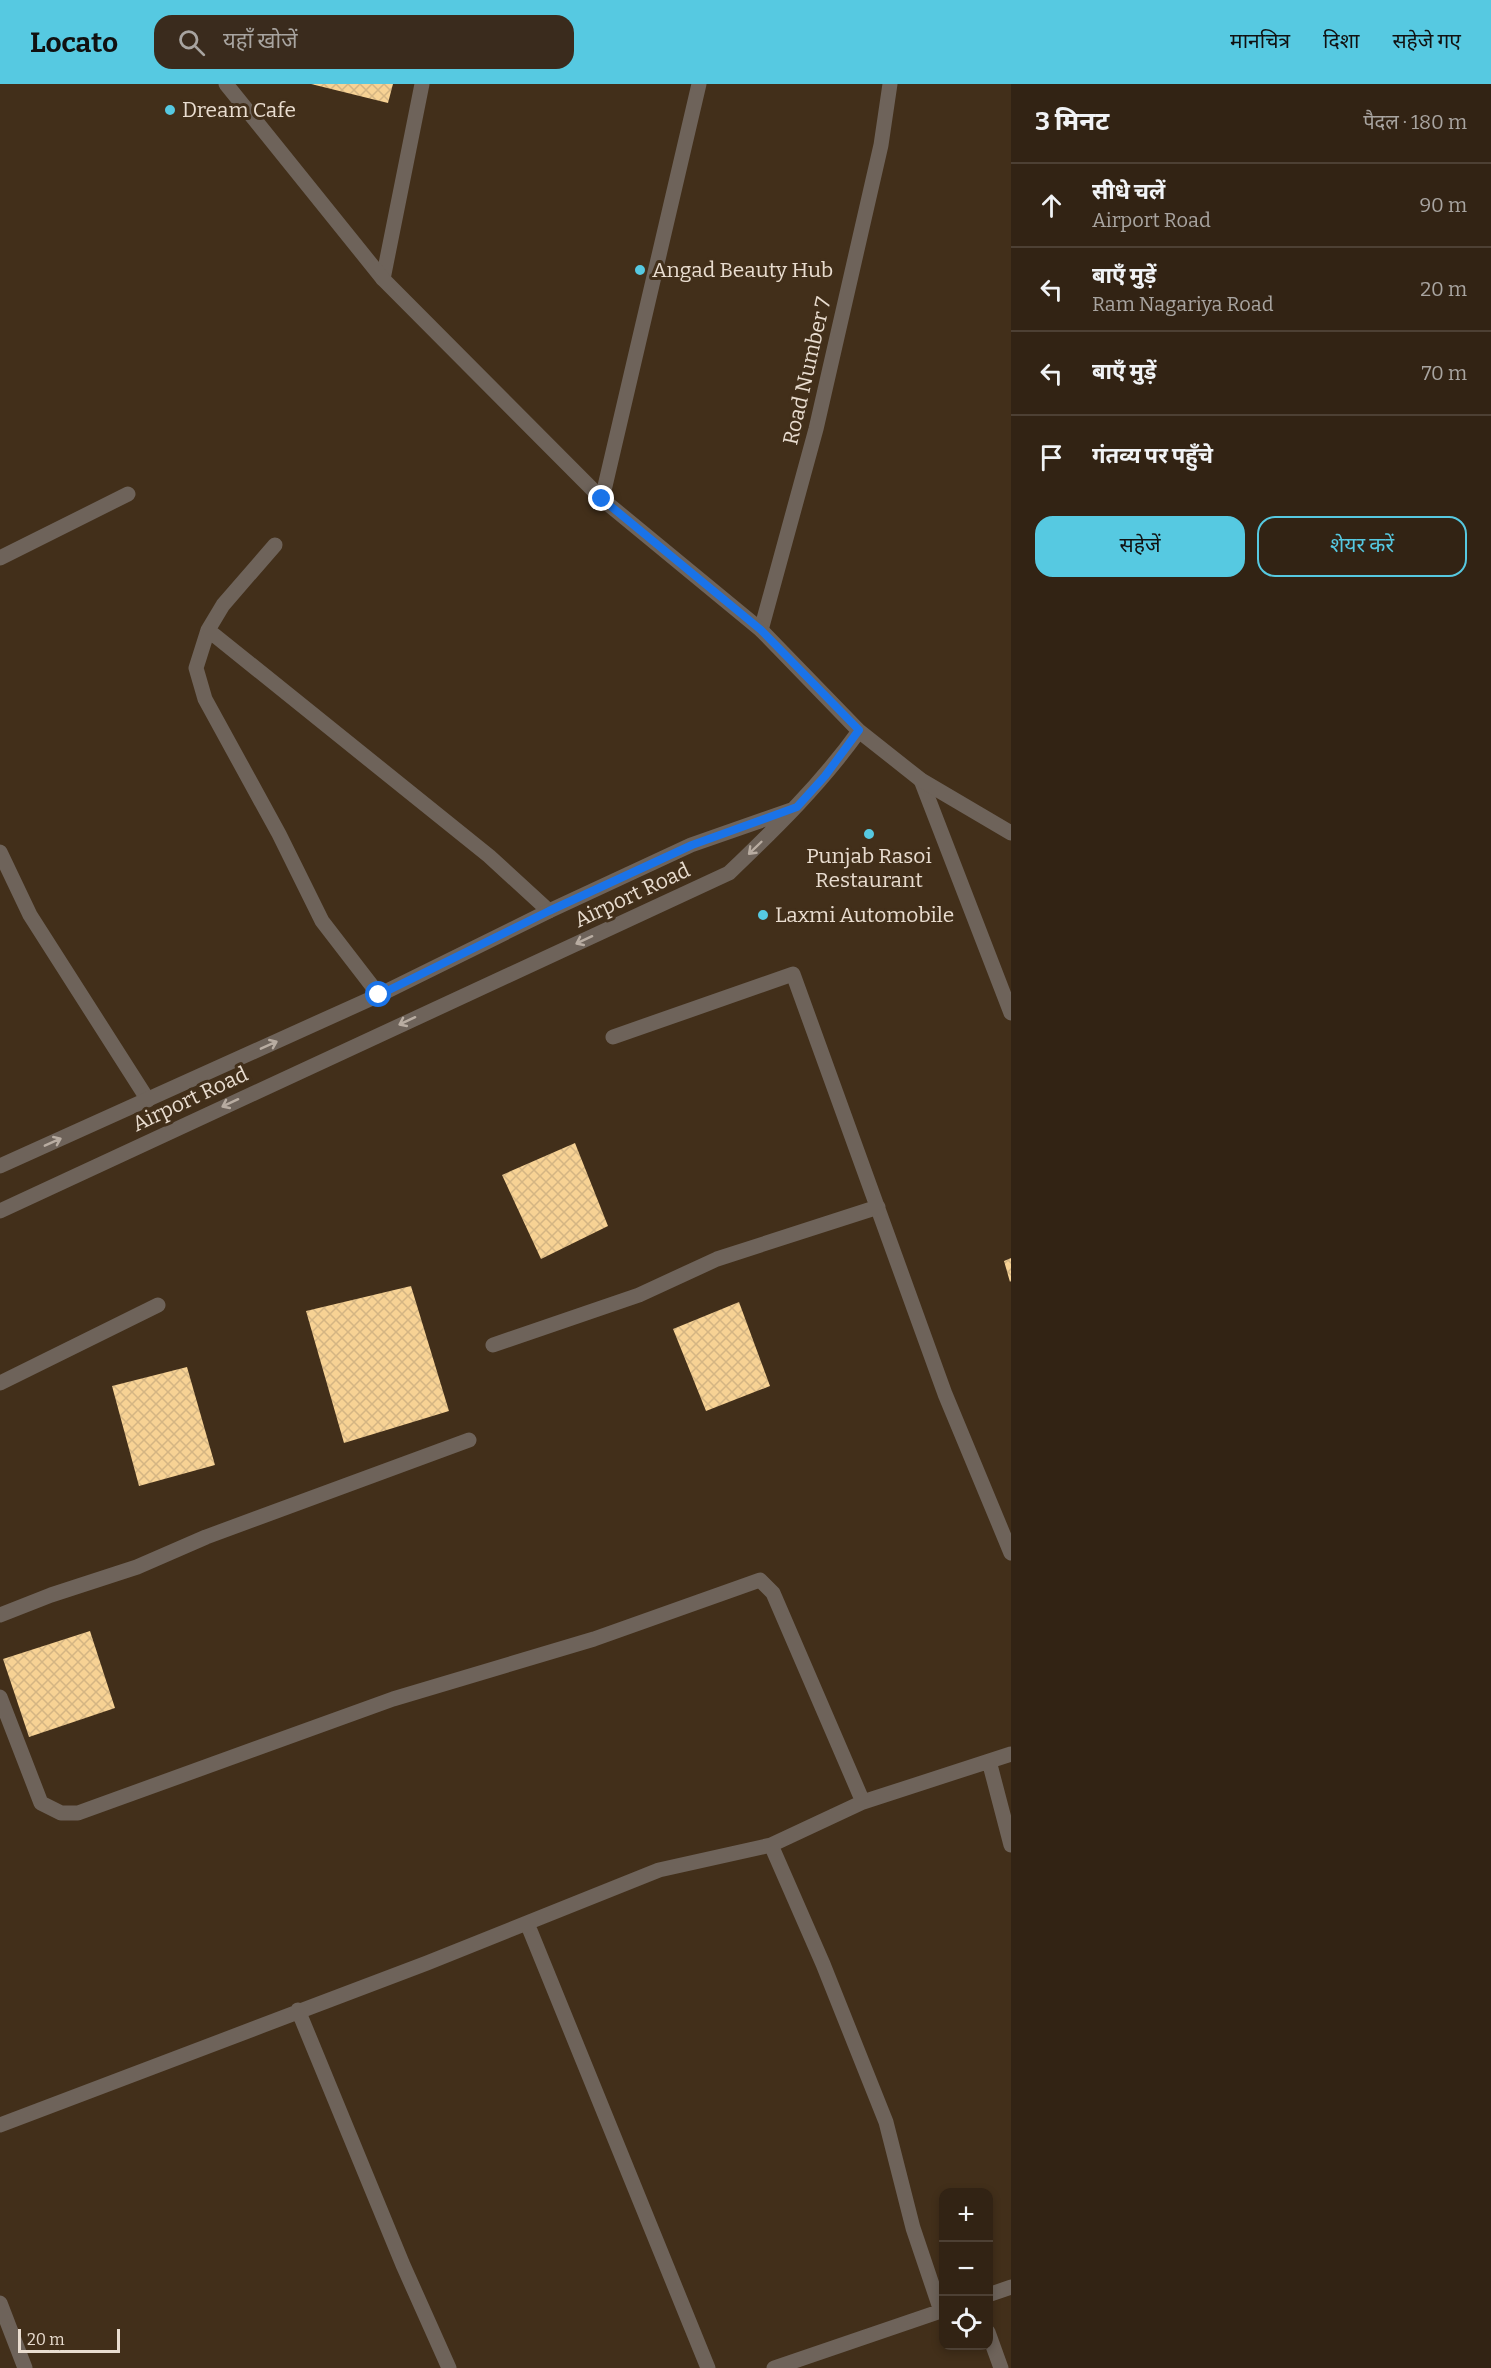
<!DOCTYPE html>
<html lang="hi">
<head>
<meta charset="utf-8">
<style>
  body { margin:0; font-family:Bitter,"Noto Sans Devanagari",serif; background:#3a2b1d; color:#f1f3f6 }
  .controls { position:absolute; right:18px; bottom:18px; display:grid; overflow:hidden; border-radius:12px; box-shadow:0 3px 9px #0003 }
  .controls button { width:54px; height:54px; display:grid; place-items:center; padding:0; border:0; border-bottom:2px solid #4d4034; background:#322314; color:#f1f3f6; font:30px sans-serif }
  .scale { position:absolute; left:18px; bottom:15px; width:102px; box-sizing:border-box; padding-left:6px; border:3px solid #e9ddd0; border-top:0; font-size:16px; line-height:21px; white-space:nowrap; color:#e9ddd0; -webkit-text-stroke:4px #422f1a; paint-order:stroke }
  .stop { position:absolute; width:18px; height:18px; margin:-14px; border:4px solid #1a73e8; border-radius:50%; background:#fff }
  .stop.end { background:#1a73e8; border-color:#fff; box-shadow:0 2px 6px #0008 }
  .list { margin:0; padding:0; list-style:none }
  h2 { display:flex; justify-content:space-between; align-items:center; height:78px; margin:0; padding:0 24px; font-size:26px }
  h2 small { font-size:20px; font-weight:400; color:#a8a4a0 }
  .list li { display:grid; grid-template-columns:39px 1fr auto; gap:18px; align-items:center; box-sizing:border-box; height:84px; padding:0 24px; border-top:2px solid #4d4034 }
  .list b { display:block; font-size:22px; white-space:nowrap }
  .list p { margin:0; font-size:20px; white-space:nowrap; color:#a8a4a0 }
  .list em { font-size:20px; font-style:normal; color:#a8a4a0 }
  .actions { display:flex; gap:12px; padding:18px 24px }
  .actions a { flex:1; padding:14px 0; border:2px solid #56c9e1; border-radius:18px; text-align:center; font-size:21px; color:#56c9e1 }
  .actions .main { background:#56c9e1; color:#111 }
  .icon { flex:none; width:33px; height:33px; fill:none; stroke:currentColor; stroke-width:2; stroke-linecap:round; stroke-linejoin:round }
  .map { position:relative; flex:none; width:1011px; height:2284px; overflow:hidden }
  header { display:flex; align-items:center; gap:36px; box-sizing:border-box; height:84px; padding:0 30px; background:#56c9e1; color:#111 }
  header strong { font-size:28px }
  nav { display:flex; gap:33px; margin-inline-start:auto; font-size:21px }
  .search { width:420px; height:54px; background:#3a2b1d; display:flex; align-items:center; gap:15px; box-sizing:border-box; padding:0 21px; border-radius:18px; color:#a8a4a0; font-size:22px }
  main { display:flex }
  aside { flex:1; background:#322314 }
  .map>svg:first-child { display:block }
</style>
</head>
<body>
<header>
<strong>Locato</strong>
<div class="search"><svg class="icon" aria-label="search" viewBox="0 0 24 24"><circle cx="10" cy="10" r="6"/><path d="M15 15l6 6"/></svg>यहाँ खोजें</div>
<nav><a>मानचित्र</a><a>दिशा</a><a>सहेजे गए</a></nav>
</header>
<main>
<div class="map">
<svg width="1011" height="2284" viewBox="0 0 1011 2284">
  <defs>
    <pattern id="building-cross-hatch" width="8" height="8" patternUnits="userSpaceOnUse" patternTransform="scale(1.5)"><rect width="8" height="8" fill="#f7d294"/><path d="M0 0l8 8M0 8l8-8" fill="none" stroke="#d4b583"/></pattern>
  </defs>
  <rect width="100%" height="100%" fill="#422f1a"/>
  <path fill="url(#building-cross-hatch)" d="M311,0H393L388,19Z
    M575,1059L608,1142L541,1175L502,1091Z
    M1011,1174V1197L1010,1198L1004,1177Z
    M411,1202L449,1327L344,1359L306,1227Z
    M739,1218L770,1302L706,1327L673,1245Z
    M187,1283L215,1381L139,1402L112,1302Z
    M90,1547L115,1624L29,1653L3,1575Z"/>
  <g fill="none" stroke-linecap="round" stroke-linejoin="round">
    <path stroke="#6e635a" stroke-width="15" d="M383,195L422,0
      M602,415L699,0
      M275,461L223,521L208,546L196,584L205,615L279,750L322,837L379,911
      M0,474L128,410
      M208,546L489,772L549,827
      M761,546L816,345L881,61L890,0
      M921,696L1011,929
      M0,768L30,831L148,1016
      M613,953L793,890L945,1310L1011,1469
      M493,1261L639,1211L717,1175L878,1123
      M0,1299L158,1221
      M0,1531L51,1511L137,1483L206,1453L469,1356
      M0,1613L41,1719L61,1729H78L393,1615L594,1555L760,1496L773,1509L863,1718
      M989,1677L1011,1761
      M771,1761L823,1880L886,2038L913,2144L941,2227
      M527,1839L708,2284
      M298,1926L403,2181L449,2284
      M0,2041L427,1879L659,1786L771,1761L863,1718L1011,1670
      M988,2211L1011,2203
      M988,2248L1001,2284
      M774,2284L944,2226"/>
    <path stroke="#6e635a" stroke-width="15" d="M226,0L383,195L602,415L761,546L859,647
      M0,1082L379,911L549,827L691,761L791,726
      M0,1127L729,789C776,744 821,700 859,647L921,696L1011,749
      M0,2219L25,2284"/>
  </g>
  <defs><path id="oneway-shaft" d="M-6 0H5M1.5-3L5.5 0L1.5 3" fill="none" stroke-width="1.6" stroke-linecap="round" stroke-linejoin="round" transform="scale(1.5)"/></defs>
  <g stroke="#b8aca1">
    <use href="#oneway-shaft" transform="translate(755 764) rotate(136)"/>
    <use href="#oneway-shaft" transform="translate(584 856) rotate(155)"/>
    <use href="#oneway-shaft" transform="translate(407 937) rotate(155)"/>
    <use href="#oneway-shaft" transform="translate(269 961) rotate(-24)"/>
    <use href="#oneway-shaft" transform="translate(230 1019) rotate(155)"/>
    <use href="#oneway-shaft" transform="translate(53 1058) rotate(-24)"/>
  </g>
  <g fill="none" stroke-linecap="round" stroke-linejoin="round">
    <path stroke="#1a73e8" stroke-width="8" d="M379,911L549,827L692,761L797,723L825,692L859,646L761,546L602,415"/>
  </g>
  <g fill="#56c9e1" stroke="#422f1a" stroke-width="2">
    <circle cx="170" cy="26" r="6"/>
    <circle cx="640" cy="186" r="6"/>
    <circle cx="869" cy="750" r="6"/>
    <circle cx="763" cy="831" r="6"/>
  </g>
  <g text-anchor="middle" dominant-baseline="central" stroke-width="6" stroke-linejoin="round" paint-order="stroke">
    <g font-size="21" fill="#e9ddd0" stroke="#422f1a" text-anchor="start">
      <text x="182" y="26">Dream Cafe</text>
      <text x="652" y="186">Angad Beauty Hub</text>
      <text x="869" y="772" text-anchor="middle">Punjab Rasoi<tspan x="869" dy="24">Restaurant</tspan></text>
      <text x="775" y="831">Laxmi Automobile</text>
    </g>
    <g font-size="21" fill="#e9ddd0" stroke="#422f1a">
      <text transform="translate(807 287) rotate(-77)">Road Number 7</text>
      <text transform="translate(632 811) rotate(-25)">Airport Road</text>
      <text transform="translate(190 1015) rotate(-25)">Airport Road</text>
    </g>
  </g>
</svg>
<div class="controls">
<button>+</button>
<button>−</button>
<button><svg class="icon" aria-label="locate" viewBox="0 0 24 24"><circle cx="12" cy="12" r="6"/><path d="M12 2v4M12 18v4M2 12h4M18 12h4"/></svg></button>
</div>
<div class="scale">20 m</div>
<div class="stop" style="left:379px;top:911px"></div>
<div class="stop end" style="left:602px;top:415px"></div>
</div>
<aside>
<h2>3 मिनट<small>पैदल · 180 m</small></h2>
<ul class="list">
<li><svg class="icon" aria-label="ahead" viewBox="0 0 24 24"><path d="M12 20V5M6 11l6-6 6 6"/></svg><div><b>सीधे चलें</b><p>Airport Road</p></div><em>90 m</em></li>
<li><svg class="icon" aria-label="left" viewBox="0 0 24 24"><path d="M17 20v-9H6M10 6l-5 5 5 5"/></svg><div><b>बाएँ मुड़ें</b><p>Ram Nagariya Road</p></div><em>20 m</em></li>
<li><svg class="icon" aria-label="left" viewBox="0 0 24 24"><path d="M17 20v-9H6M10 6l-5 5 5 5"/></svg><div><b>बाएँ मुड़ें</b></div><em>70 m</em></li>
<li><svg class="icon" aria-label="arrive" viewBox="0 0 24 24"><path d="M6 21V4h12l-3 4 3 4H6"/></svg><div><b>गंतव्य पर पहुँचे</b></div></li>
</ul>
<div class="actions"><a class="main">सहेजें</a><a>शेयर करें</a></div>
</aside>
</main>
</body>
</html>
